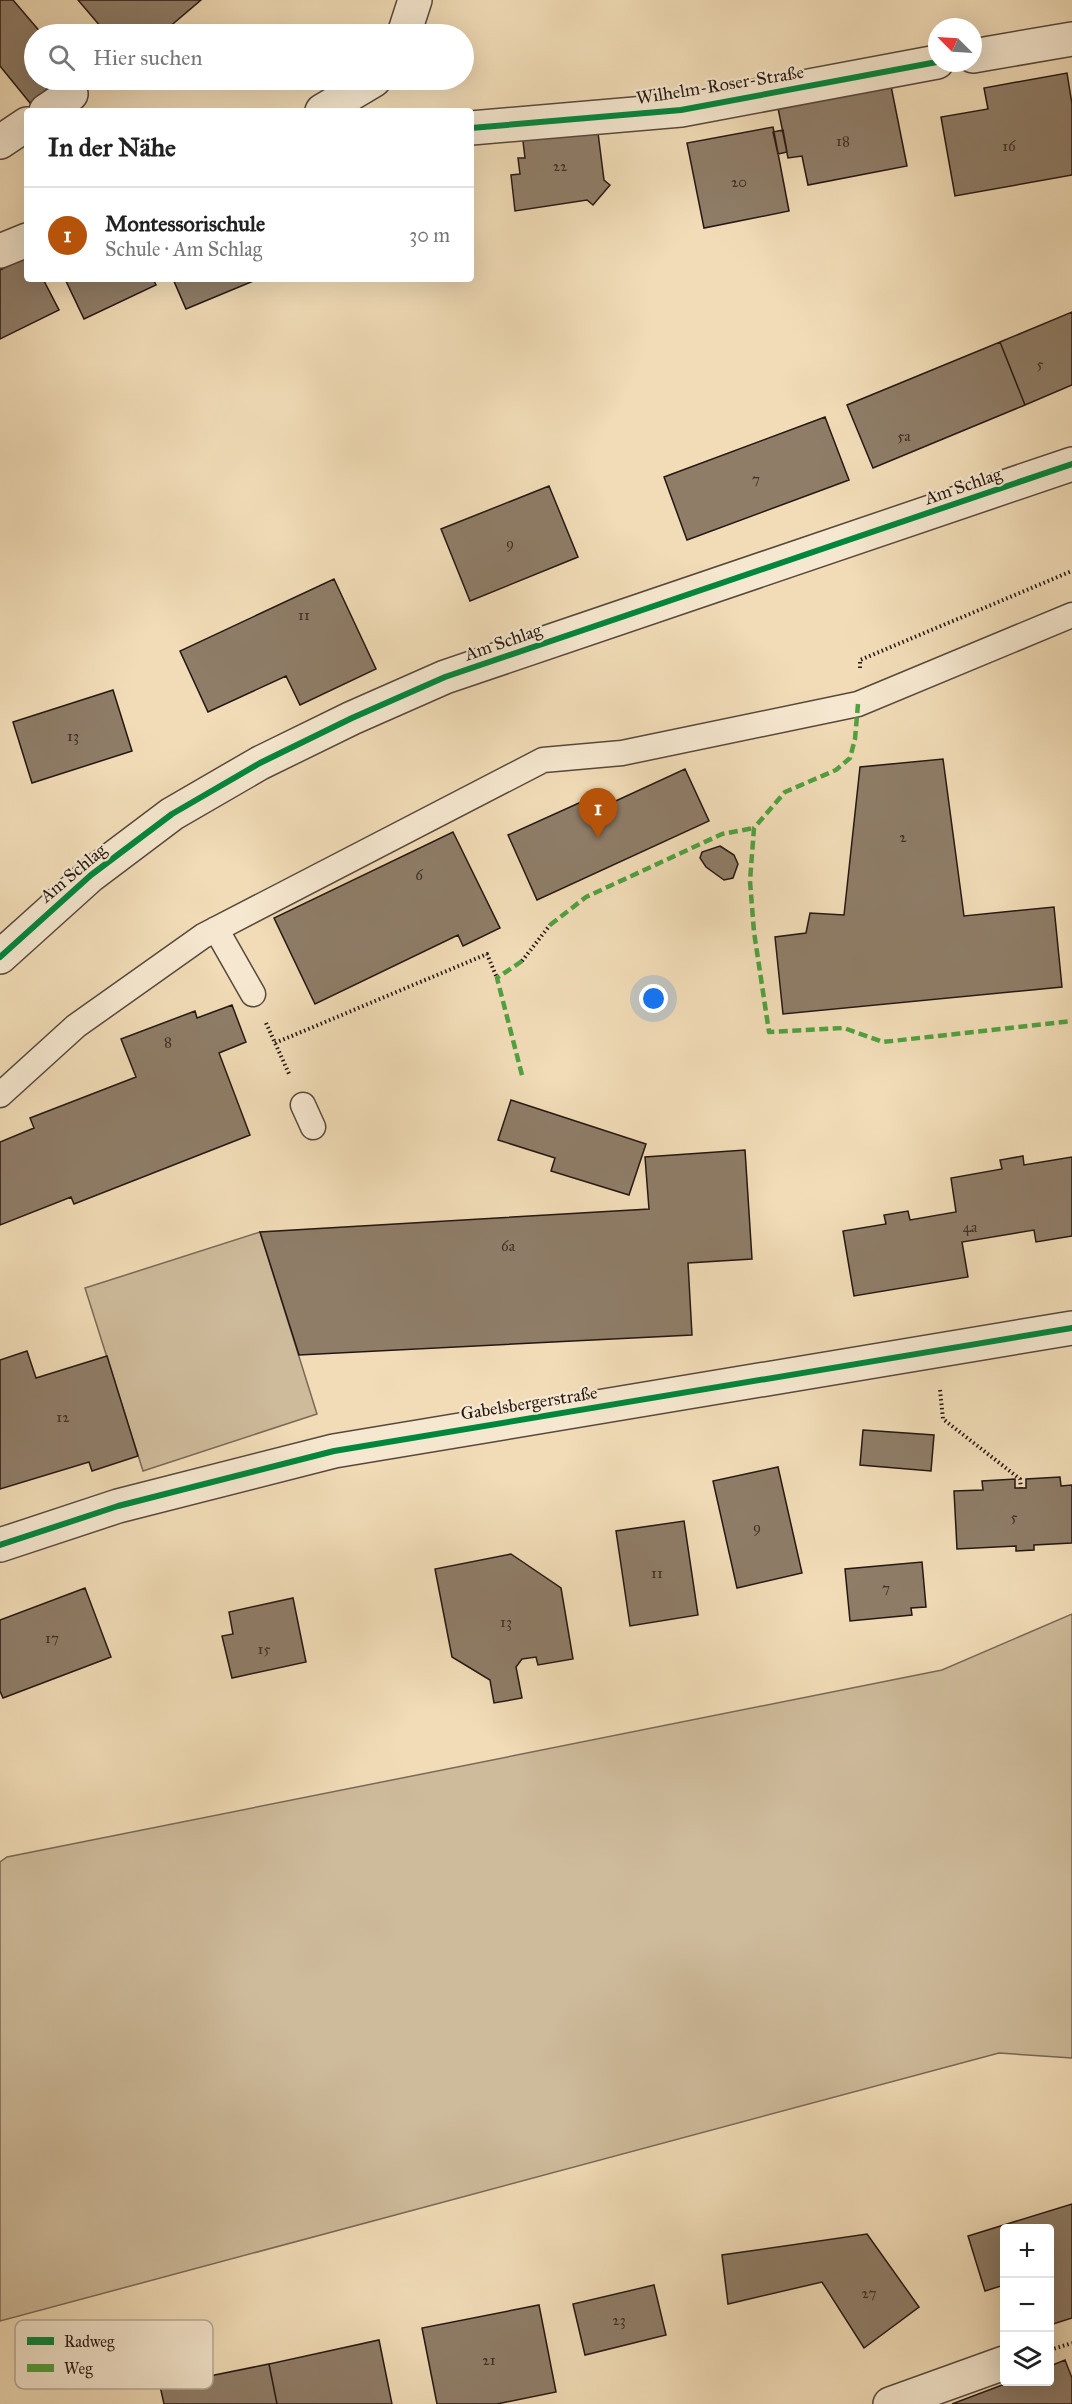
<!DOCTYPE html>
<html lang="de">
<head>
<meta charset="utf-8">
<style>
  body { margin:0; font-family:"IM FELL Great Primer",serif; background:#f6f6f6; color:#222 }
  .controls { position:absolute; right:18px; bottom:18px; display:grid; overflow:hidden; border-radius:6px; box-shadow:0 6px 24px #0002 }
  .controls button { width:54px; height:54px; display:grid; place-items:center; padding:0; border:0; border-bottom:2px solid #e0e0e0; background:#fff; color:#222; font:30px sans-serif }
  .compass { position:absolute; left:928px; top:18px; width:54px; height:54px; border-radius:50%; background:#fff; box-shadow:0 6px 24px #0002; rotate:294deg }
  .you { position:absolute; left:654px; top:999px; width:21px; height:21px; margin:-15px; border:4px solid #fff; border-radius:50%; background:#1a73e8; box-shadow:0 0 0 9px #1a73e833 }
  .badge { display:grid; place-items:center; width:39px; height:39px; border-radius:50%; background:#b45309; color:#fff; font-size:20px; font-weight:700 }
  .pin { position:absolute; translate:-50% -50px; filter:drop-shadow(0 2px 3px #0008) }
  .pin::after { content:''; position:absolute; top:32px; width:21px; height:18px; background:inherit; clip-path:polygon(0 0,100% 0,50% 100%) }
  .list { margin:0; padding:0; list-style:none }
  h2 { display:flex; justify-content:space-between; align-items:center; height:78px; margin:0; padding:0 24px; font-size:26px }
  h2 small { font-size:20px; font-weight:400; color:#767676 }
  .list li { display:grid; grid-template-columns:39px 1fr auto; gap:18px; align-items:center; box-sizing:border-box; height:96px; padding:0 24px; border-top:2px solid #e0e0e0 }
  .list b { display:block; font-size:22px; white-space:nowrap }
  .list p { margin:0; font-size:20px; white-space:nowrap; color:#767676 }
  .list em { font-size:20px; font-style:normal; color:#767676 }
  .icon { flex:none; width:33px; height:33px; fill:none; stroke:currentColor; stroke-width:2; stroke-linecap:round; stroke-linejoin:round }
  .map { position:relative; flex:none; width:1072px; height:2404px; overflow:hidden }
  .search { position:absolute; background:#fff; box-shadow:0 6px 24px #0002; left:24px; top:24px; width:450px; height:66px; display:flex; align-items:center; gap:15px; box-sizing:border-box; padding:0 21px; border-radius:33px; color:#767676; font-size:22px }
  .panel { position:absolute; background:#fff; box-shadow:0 6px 24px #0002; left:24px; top:108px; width:450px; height:174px; border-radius:6px }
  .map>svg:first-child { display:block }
</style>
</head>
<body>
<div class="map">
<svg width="1072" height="2404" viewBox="0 0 1072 2404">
  <rect width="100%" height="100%" fill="#f1dcb7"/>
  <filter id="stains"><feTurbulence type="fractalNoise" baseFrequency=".00333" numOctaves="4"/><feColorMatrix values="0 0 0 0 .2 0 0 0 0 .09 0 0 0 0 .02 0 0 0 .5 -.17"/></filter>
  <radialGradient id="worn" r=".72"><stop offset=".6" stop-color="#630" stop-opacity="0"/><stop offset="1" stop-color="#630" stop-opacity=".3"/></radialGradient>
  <path fill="#cebb9b" stroke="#796957" stroke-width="1.5" d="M260,1232L317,1414L143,1471L85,1288Z
    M1072,1614V2058L999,2053L0,2321V1862L7,1857L942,1670Z"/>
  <path fill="#8f7d68" stroke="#241713" stroke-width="1.5" d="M0,0H13L42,34H34V80H58L30,103L0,66Z
    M78,0H201L161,34H107Z
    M1067,73L1072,104V175L955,196L941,117L988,109L984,88Z
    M890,81L907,166L808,185L802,156L788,158L777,103Z
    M597,125L604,180L610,185L593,205L587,200L515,211L511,175L520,174L518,158H525L522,133Z
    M773,127L789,211L704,228L687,143Z
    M783,130L787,152L778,154L773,132Z
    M27,256V279H43L59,310L0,339V270Z
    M65,279H153L156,285L84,319Z
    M173,279H256V280L186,309Z
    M1072,312V385L1025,405L1000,342Z
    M1000,342L1025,405L873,468L847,405Z
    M825,417L849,480L687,540L664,477Z
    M549,486L578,557L470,601L441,529Z
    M334,579L376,669L300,705L286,676L208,712L180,651Z
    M113,690L132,751L32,783L13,722Z
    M943,759L964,916L1054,907L1062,987L783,1014L775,937L806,933L810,913L844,915L860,767Z
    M685,769L709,821L537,900L508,835L601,793L607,805Z
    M453,832L500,928L463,946L458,935L315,1004L274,918Z
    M720,846L734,855L738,864L733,878L724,880L706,867L700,858L702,852Z
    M232,1005L246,1042L219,1053L250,1135L74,1204L71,1197L0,1225V1142L34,1128L30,1118L136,1077L121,1039L195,1011L197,1018Z
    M511,1100L646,1144L629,1195L551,1171L555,1158L498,1140Z
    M745,1150L752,1259L688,1263L692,1335L299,1355L260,1232L649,1209L645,1157Z
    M1023,1156L1024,1165L1072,1157V1236L1036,1242L1034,1230L962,1242L968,1277L854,1296L843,1231L886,1224L884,1215L908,1211L910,1220L956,1212L951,1178L1002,1169L1000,1160Z
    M27,1351L36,1378L107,1356L138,1456L92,1471L89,1462L0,1489V1360Z
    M863,1430L934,1435L931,1471L860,1465Z
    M778,1467L802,1573L737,1588L713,1481Z
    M1060,1477L1061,1486L1072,1485V1543L1034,1545V1550L1016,1551V1546L957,1549L954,1491L983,1490L982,1481L1015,1479V1488H1026V1479Z
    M684,1521L698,1615L630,1626L616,1531Z
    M511,1554L561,1588L573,1659L538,1665L536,1657L522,1659L516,1667L522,1698L494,1703L490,1680L452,1657L435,1569Z
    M922,1562L926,1607L911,1608L912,1615L850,1621L845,1569Z
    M85,1588L111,1657L3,1698L0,1691V1620Z
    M293,1598L306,1662L232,1678L222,1636L233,1634L229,1612Z
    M1072,2204V2318L1050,2325V2228H1004V2285L985,2291L968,2236Z
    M867,2234L919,2307L864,2348L822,2282L728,2304L722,2255Z
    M654,2285L666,2335L585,2355L573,2304Z
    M539,2305L556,2392L497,2404H437L422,2328Z
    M379,2340L392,2404H277L269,2364Z
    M1065,2360L1072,2378V2404H952L1010,2382H1050V2366Z
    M269,2364L277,2404H164L160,2386Z"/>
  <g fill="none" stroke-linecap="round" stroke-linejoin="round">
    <defs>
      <path id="service" d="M216,929L253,994
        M0,1095L76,1026L203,936L543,760L622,753L858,704L1072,615
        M303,1105L313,1127"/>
      <path id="minor" d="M404,34L415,0
        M973,56L1072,39
        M46,111L71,94
        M322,111L374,80
        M471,128L681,110L937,62
        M0,142L27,124
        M0,251L27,240
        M0,957L91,875L172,814L260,763L352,718L445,677L1072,464
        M0,1545L118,1506L334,1451L1072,1328
        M890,2404L1004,2363"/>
    </defs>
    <use href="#service" stroke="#57483c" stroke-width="27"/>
    <use href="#minor" stroke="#57483c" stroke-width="36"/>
    <path stroke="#241713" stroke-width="4" stroke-dasharray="1.5 3" stroke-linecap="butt" d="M860,668V660L1072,571
      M522,961L550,925
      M266,1023L290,1076
      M275,1043L487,954L497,978
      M940,1390L943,1419L1020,1479L1021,1488
      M1050,2350L1072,2343"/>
    <use href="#service" stroke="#f6e8d0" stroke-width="24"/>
    <use href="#minor" stroke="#f6e8d0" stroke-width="33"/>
    <path stroke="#50a13f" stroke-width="4.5" stroke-dasharray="9 4.5" stroke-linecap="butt" d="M858,704L855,739L850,758L836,770L785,792L754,828L750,881L754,932L769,1032L844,1028L883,1042L1072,1021
      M550,925L586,897L722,834L754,828
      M522,961L497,978L523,1079"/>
    <defs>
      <path id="cycleway" d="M471,128L681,110L937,62
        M0,957L91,875L172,814L260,763L352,718L445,677L1072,464
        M0,1545L118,1506L334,1451L1072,1328"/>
    </defs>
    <use href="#cycleway" stroke="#f6e8d0" stroke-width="10"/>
    <use href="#cycleway" stroke="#00873e" stroke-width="6"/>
  </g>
  <g text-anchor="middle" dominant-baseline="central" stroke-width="4.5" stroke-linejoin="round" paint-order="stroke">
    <g font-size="15" fill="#3f3028">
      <text x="843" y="141">18</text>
      <text x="1009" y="146">16</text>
      <text x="560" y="166">22</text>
      <text x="739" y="182">20</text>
      <text x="1040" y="364">5</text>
      <text x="904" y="436">5a</text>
      <text x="756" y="479">7</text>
      <text x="510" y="543">9</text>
      <text x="304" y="615">11</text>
      <text x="73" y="736">13</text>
      <text x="903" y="837">2</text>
      <text x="419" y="875">6</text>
      <text x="168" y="1042">8</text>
      <text x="970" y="1227">4a</text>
      <text x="508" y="1246">6a</text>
      <text x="63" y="1417">12</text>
      <text x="1014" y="1517">5</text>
      <text x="757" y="1527">9</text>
      <text x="657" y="1573">11</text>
      <text x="886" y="1588">7</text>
      <text x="506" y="1622">13</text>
      <text x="52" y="1638">17</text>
      <text x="264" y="1649">15</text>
      <text x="869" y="2293">27</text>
      <text x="619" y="2320">23</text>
      <text x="489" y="2360">21</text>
    </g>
    <g font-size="18" fill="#241713" stroke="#f6e8d0">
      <text transform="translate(720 85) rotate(-9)">Wilhelm-Roser-Straße</text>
      <text transform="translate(963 486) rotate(-19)">Am Schlag</text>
      <text transform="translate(503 642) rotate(-19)">Am Schlag</text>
      <text transform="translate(73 873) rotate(-40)">Am Schlag</text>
      <text transform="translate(529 1403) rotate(-9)">Gabelsbergerstraße</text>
    </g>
  </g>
  <rect x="15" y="2320" width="198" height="69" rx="9" fill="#f6e8d0" stroke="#b7a997" stroke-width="1.5"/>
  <rect x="27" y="2337" width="27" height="8" fill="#00873e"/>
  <rect x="27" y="2364" width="27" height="8" fill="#50a13f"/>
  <g font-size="16" fill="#241713">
    <text x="64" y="2347">Radweg</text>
    <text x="64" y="2374">Weg</text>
  </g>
  <rect width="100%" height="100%" filter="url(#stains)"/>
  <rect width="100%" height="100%" fill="url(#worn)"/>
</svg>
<div class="controls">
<button>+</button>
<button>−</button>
<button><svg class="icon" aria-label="layers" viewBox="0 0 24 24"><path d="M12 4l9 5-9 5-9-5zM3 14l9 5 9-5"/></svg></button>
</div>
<svg class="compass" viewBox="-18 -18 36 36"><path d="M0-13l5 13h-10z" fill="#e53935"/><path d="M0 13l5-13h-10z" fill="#767676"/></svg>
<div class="you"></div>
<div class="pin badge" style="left:598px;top:838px">1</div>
<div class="search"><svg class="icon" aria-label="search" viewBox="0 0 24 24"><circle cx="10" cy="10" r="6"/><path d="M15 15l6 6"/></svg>Hier suchen</div>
<section class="panel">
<h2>In der Nähe<small></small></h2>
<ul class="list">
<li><span class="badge">1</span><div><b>Montessorischule</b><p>Schule · Am Schlag</p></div><em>30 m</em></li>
</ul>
</section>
</div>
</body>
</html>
